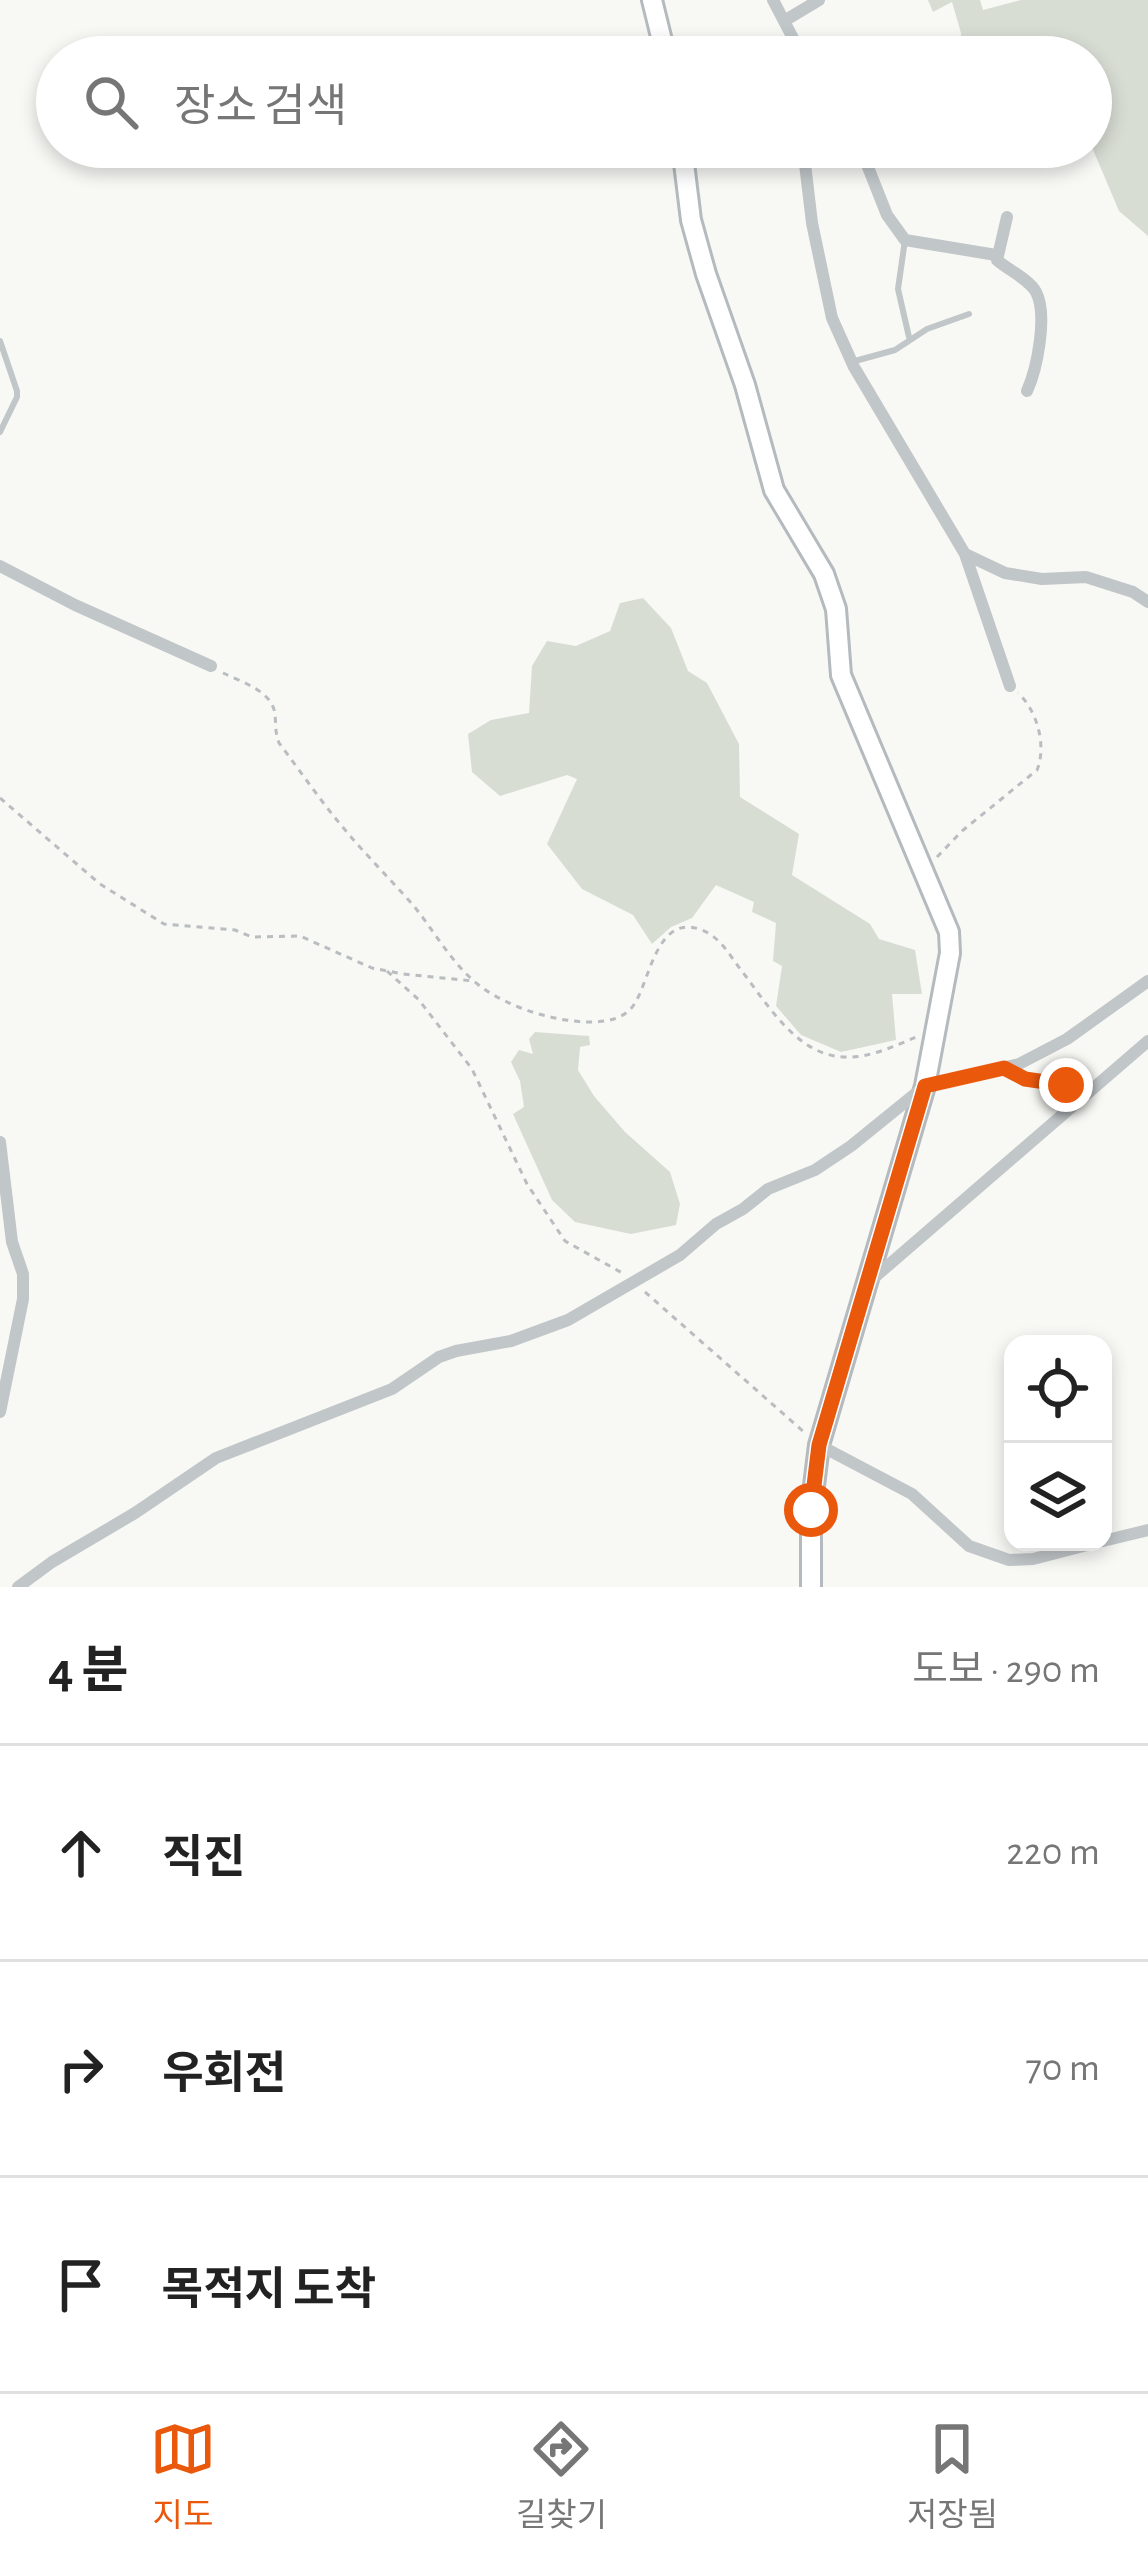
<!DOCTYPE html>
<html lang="ko">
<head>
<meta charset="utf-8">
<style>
  body { margin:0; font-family:"Alegreya Sans","Noto Sans KR",sans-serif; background:#f6f6f6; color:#222 }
  .controls { position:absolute; right:36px; bottom:36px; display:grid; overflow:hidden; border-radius:24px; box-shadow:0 6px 18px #0003 }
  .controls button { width:108px; height:108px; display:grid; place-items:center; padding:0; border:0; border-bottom:3px solid #e0e0e0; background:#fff; color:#222; font:60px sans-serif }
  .stop { position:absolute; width:36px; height:36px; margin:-27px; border:9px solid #ea580c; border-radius:50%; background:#fff }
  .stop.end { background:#ea580c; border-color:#fff; box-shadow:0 3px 12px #0008 }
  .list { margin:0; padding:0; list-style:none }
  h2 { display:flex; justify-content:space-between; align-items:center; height:156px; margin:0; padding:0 48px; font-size:51px }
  h2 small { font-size:39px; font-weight:400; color:#767676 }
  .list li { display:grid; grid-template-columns:78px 1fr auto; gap:36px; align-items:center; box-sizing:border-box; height:216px; padding:0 48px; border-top:3px solid #e0e0e0 }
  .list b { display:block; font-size:45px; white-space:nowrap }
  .list em { font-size:39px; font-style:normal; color:#767676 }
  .icon { flex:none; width:66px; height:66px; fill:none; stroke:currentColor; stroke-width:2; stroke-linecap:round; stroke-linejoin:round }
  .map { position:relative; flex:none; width:1148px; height:1587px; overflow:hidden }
  .search { position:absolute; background:#fff; box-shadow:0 6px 18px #0003; left:36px; right:36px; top:36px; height:132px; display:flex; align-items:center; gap:30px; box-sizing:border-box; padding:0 42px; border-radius:66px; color:#767676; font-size:45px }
  .sheet { height:804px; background:#fff }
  nav { display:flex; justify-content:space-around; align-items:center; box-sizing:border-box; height:168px; border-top:3px solid #e0e0e0; background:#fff; font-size:33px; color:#767676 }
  nav a { display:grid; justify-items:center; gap:6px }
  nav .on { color:#ea580c }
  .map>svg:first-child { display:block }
</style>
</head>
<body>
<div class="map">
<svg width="1148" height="1587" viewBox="0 0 1148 1587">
  <rect width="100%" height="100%" fill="#f8f8f5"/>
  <path fill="#d8ddd4" d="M928,0H980L983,10L1021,0H1148V236L1119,211L1091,145V57H960L961,33L952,2L933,12Z
    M643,598L671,628L688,671L707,683L739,744L740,797L799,834L792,875L870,924L879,939L915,950L922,994H892L896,1040L841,1052L801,1035L776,1006L782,966L773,961L776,923L752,912L754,902L716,885L692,918L671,927L652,944L633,915L582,889L547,844L577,779L567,775L500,796L472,772L468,734L491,720L529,713L532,666L547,641L576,646L610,631L620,603Z
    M535,1032L589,1036L590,1045L580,1047L578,1070L594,1096L625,1132L670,1172L680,1204L676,1225L631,1234L575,1222L552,1200L513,1114L524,1107L520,1081L511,1062L519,1050L533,1054L529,1039Z"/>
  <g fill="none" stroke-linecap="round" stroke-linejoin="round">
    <defs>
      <path id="secondary" d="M652,0L666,57
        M682,147L691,220L706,274L745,385L774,490L824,574L836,609L841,675L949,932L950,953L925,1086L819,1445L811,1510V1587"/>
    </defs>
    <use href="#secondary" stroke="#b4babe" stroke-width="24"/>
    <path stroke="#b9bdc0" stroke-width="3" stroke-dasharray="6 6" stroke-linecap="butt" d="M223,673C242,682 272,691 275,714C276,725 275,733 279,743C301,772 322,803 346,831C367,856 391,880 413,905C436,933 454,968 484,989C512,1008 553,1021 587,1022C605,1022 625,1020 635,1003C650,979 657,915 699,929C718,935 727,951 738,966C765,1000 796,1057 846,1057C869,1058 895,1046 916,1037
      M0,798L100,884L164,924L235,930L252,937L300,936L372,968L403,974L473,981
      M937,857L962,831L1037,770C1047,746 1037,710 1018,693
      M387,971L419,1000L472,1069L527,1184L565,1241L624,1274
      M1021,1077L1066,1085H1076
      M645,1292L804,1432"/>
    <path stroke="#c1c6c9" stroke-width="6" d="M905,240L898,289L909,337
      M0,341L17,391V397L0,432
      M855,361L895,350L927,329L969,314"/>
    <path stroke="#c1c6c9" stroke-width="12" d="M773,0L796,44L797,57
      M784,21L819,0
      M771,57L796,47
      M803,147L812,223L832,318L854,367L965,554L1010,686
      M860,147L887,215L905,240L996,255
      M1007,217L997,260C1008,270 1029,279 1036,292C1048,315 1037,369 1027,391
      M965,554L1005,573L1042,579L1086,577L1133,592L1148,602
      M0,566L75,605L211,666
      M0,1142L12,1242L23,1274V1299L0,1412
      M869,1282L1148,1041
      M819,1445L912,1494L969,1546L1009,1560L1033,1559L1099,1542
      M1103,1541L1148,1530
      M18,1587L52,1562L135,1513L216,1458L392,1389L439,1357L456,1351L511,1341L568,1320L680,1255L716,1224L743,1209L768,1189L815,1170L851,1146L925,1086L1019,1064L1067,1039L1148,981"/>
    <use href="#secondary" stroke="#fff" stroke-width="18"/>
  </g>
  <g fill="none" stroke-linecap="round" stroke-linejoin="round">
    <path stroke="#ea580c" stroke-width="15" d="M811,1510L819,1445L925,1086L1004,1068L1025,1079L1066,1085"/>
  </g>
</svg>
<div class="controls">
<button><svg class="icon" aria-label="locate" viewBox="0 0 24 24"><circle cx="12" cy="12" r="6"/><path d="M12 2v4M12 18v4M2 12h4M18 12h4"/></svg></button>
<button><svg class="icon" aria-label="layers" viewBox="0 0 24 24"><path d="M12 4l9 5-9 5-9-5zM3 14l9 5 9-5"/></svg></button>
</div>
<div class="stop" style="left:811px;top:1510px"></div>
<div class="stop end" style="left:1066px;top:1085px"></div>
<div class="search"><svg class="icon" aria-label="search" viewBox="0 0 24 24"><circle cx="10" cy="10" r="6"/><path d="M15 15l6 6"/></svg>장소 검색</div>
</div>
<section class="sheet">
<h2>4 분<small>도보 · 290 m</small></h2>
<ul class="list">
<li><svg class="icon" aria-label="ahead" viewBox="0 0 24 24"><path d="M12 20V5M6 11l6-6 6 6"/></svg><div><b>직진</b></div><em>220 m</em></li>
<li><svg class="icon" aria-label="right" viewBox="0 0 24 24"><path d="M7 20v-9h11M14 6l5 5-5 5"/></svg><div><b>우회전</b></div><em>70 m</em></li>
<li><svg class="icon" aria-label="arrive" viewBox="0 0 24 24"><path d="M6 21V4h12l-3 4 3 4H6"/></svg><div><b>목적지 도착</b></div></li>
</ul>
</section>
<nav>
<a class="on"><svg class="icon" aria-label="map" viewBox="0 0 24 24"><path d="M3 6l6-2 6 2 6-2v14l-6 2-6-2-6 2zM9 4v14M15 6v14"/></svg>지도</a>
<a><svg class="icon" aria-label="directions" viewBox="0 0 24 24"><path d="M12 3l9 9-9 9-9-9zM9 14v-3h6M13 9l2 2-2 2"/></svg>길찾기</a>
<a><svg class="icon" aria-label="saved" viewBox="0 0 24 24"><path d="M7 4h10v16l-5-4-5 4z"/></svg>저장됨</a>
</nav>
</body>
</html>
